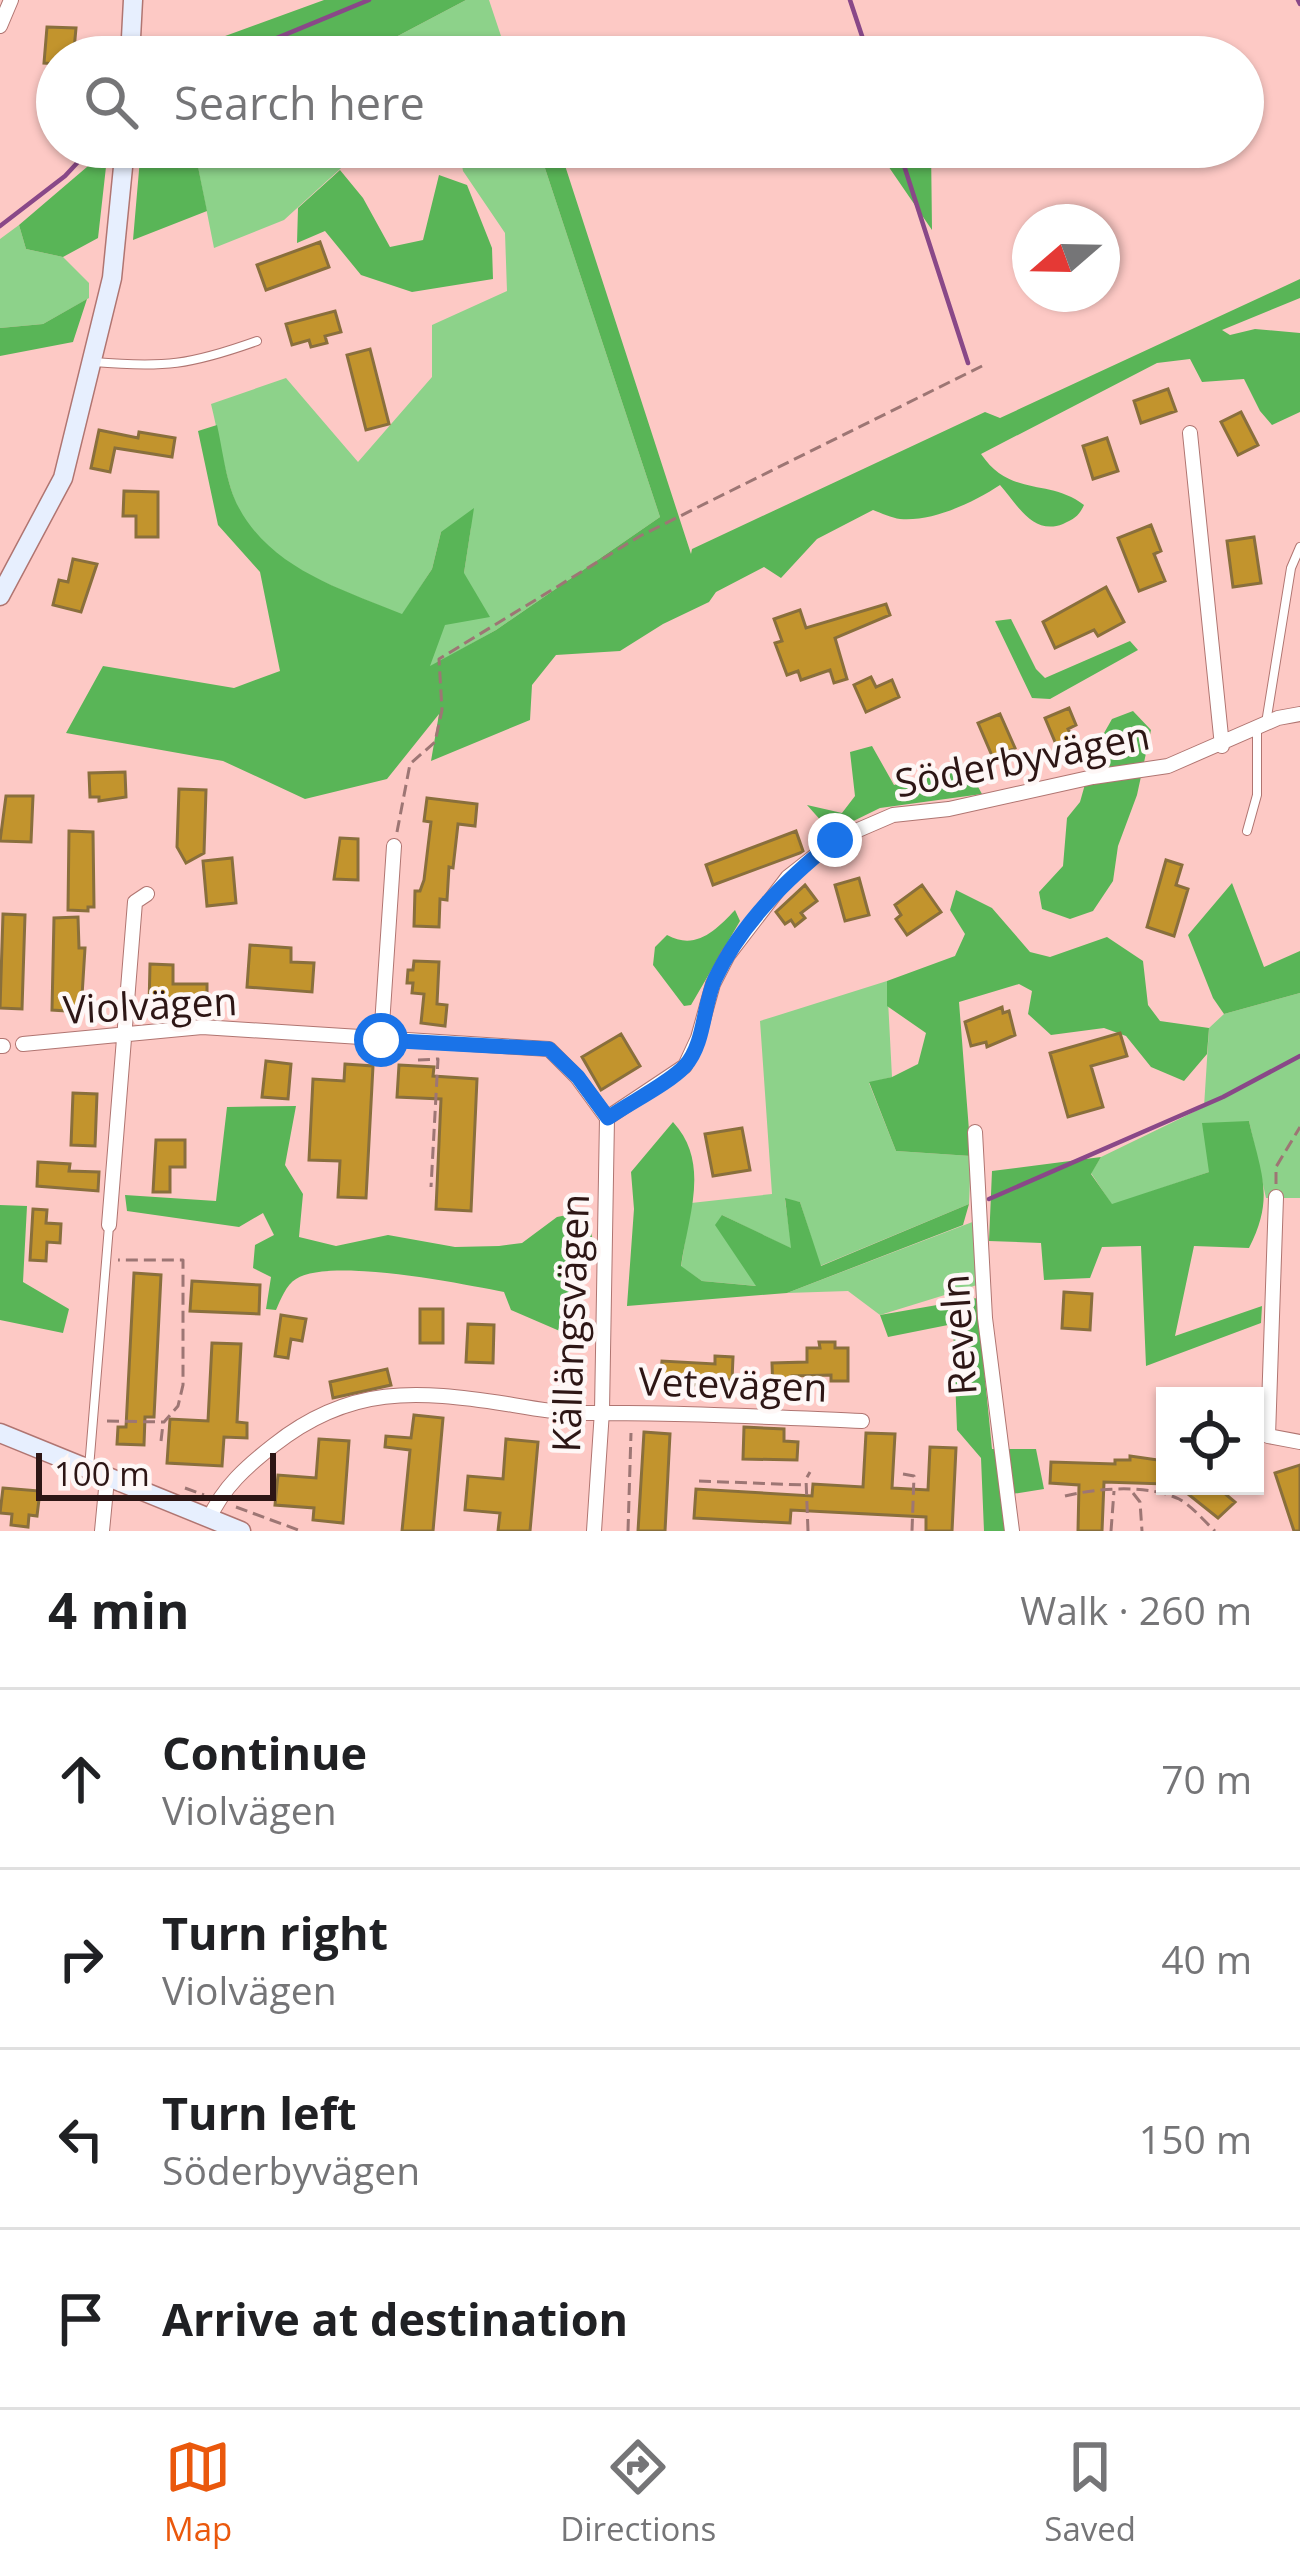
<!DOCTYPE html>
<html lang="en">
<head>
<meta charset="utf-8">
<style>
  body { margin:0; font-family:"Open Sans",sans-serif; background:#f2f2f2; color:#202124 }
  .controls { position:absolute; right:36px; bottom:36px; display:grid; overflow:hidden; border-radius:0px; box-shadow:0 3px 9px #0004 }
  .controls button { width:108px; height:108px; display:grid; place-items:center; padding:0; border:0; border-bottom:3px solid #e0e0e0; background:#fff; color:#202124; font:60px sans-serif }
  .compass { position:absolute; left:1012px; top:204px; width:108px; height:108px; border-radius:50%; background:#fff; box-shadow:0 3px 9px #0004; rotate:250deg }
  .scale { position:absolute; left:36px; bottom:30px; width:240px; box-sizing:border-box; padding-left:12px; border:6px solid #2d1615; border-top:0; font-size:33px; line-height:42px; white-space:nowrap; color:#2d1615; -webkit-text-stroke:9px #fef7f6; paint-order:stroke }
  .stop { position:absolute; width:36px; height:36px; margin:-27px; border:9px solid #1a73e8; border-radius:50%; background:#fff }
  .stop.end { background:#1a73e8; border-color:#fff; box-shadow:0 3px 12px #0008 }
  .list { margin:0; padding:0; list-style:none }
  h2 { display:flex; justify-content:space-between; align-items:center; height:156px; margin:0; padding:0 48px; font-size:51px }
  h2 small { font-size:39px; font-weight:400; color:#757577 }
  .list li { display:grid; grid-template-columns:78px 1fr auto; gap:36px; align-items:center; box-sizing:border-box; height:180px; padding:0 48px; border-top:3px solid #e0e0e0 }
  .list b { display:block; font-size:45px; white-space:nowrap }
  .list p { margin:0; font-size:39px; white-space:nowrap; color:#757577 }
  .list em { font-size:39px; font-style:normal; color:#757577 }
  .icon { flex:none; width:66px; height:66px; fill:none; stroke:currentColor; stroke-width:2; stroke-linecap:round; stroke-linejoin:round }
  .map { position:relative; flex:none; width:1300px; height:1531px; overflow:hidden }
  .search { position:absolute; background:#fff; box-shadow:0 3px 9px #0004; left:36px; right:36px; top:36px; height:132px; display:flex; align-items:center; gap:30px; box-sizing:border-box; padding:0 42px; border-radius:66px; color:#757577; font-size:45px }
  .sheet { height:876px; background:#fff }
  nav { display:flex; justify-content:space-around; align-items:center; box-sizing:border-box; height:168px; border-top:3px solid #e0e0e0; background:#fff; font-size:33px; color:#757577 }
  nav a { display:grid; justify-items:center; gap:6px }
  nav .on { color:#ea580c }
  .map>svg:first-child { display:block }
</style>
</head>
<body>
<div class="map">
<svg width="1300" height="1531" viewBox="0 0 1300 1531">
  <rect width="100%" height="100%" fill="#fdc9c5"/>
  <path fill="#8dd28a" d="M466,0H489L508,57H358Z
    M194,147H378L351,159L284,220L214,248Z
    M459,147H538L660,517L496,630L428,668L464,573L471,527L441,532L432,569L402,615C343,589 264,568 236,504C224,473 219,436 211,404L286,378L358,462L432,377V325L507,291L505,233L463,171Z
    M19,225L26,249L63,257L89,283V298L43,324L0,328V239Z
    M887,981L892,1077L869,1083L896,1151L971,1156L969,1204L820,1266L800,1202L785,1200L792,1249L722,1215L757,1286L702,1281L681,1267L691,1203L772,1194L760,1021Z
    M1300,993V1198H1266L1249,1121L1209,1172L1112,1205L1091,1173L1101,1157L1204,1107L1209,1028L1224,1014Z
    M975,1221L977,1285L880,1315L848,1291L787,1293Z"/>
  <path fill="#59b557" d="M324,0H466L358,57H148L150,38L206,43Z
    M141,147H194L207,211L133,240Z
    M538,147H559L691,554L692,549L985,412L1000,418L1300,279V298L1222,330L1230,335L1255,329L1300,333V412L1272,425L1260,411L1244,379L1202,382L1190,359L1157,363L981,454C1011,498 1049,478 1084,505C1079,516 1074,519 1063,524C1033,536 1017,504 1000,485C974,502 933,522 900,519C892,518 881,513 873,510L817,539L781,578L764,567L716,592L709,602L663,624L620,651L556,655L532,685L530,720L431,761L439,714L387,779L305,799L223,761L66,733L103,666L234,688L280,671L260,572L218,525L198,431L217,425C223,451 226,484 239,508C272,569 341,589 402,614L432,569L441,532L474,508L464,573L490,617L445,625L430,666L496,630L660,517Z
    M882,147H931L932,230L884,160Z
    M108,149L98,238L63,257L26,249L19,225Z
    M340,170L363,198L390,247L423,240L439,175L467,185L492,248L493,279L412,292L361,275L325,231L297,243L298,208Z
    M87,299L73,342L0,356V328L43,324Z
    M1011,619L1036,669L1045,678L1130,641L1138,650L1050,699L1032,698L995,621Z
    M1133,711L1151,730L1137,795L1118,846L1113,881L1093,911L1070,919L1042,909L1039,892L1063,866L1067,818L1080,802L1095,749L1112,719Z
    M872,746L894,785L965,763L982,794L880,808L831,832L807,805L842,813L855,796L850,752Z
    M1232,883L1264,967L1300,951V993L1224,1014L1213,998L1188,935Z
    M956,890L992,908L1030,952L1050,957L1107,937L1143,961L1148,1005L1160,1021L1209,1028L1207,1054L1184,1081L1151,1067L1126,1036L1104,1028L1051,1035L1028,1014L1032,991L1019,984L959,1002L971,1156L896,1151L869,1082L892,1077L918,1064L926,1033L887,1006V981L955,956L965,934L950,910Z
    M735,910L740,921L691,1005L684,1006L653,965L655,947L667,935C696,951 716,930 735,910Z
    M296,1106L285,1165L303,1194L299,1237L336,1246L388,1235L455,1247L499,1246L522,1243L557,1217L586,1211L593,1241L566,1250L583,1304L562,1332L511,1310L504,1292C462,1284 331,1257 296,1279C286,1285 281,1299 276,1310L266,1309L271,1277L253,1268L255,1245L274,1235L263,1213L239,1227L127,1211L125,1195L216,1201L227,1107Z
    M1249,1121C1261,1174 1275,1197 1249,1248L1194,1246L1175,1336L1262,1306L1261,1323L1146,1366L1141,1246L1102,1247L1090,1278L1044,1280L1041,1243L989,1241L992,1171L1101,1157L1091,1174L1112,1204L1209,1172L1202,1123Z
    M673,1122C711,1163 688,1216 681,1266L702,1281L756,1286L715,1225L722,1215L791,1248L785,1198L800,1202L821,1266L969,1204L963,1225L787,1293L627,1306L634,1209L631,1172Z
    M0,1205L27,1206L23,1282L69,1309L63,1333L0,1320Z
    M977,1298L992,1449H1036L1044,1489L1006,1495L1005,1531H984L981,1458L957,1430L953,1324L888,1337L880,1315Z"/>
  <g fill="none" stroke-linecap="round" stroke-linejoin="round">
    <path stroke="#894888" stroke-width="4.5" d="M850,0L869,57
      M1298,0L1300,4
      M231,57L369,0
      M898,147L968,363
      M0,226L65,176L92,147
      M989,1199L1223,1097L1300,1056"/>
  </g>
  <path fill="#c2942d" stroke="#896f3c" stroke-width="3" d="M47,27L76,28L74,50L67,49L66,57H57V64L44,63Z
    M320,242L329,267L266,290L257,265Z
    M335,311L341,332L325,336L327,343L311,347L309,340L292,345L286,324Z
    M370,349L389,424L366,430L347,355Z
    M1168,389L1176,411L1141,423L1134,401Z
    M1241,412L1258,445L1238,455L1221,422Z
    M99,430L138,438L139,432L175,438L172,457L115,448L110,472L91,468Z
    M1107,438L1118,471L1093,479L1083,446Z
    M124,491L158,492V537H136V516H123Z
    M1151,525L1161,551L1154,554L1165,581L1139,591L1118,538Z
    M1254,537L1261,583L1233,587L1227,541Z
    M73,559L97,564L81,612L53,605L59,580L68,582Z
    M1106,587L1124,622L1098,636L1094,630L1055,648L1043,622Z
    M886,604L890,615L835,638L847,679L834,683L830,670L801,680L798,671L787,675L775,643L782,641L774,619L800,610L806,628Z
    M871,677L876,687L892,680L899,697L866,712L854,685Z
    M1069,708L1076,725L1068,729L1074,742L1058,749L1045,718Z
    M1000,714L1015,748L993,758L978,723Z
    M125,772L126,797L99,801V797H90L89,773Z
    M179,789L206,790L204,853L186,863L177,847Z
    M6,796H33L31,842L0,841Z
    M427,798L477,804L475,826L458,824L453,868L449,867L447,900L440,899L439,927L414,926L415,891H420L424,880L431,822L424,821Z
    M69,831L93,832L94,907H88V911L68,910Z
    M796,831L803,851L800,853L713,885L706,865Z
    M340,838L358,839V880L334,879Z
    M232,858L236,903L207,906L203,861Z
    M1166,860L1182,865L1176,885L1188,889L1174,936L1147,927Z
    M859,878L869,915L845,921L835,885Z
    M805,885L817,901L801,913L805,918L795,926L791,920L785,924L776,912Z
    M922,885L941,912L907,935L896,919L901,915L895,905Z
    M3,914L25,915L22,1009L0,1008Z
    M78,917L79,948H85L81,1012L52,1010L54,918Z
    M250,945L291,948V962L314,963L312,992L247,987Z
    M414,961L439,962L437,1004L447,1005L445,1026L421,1023L424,994L412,993L413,983H407L408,970H413Z
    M150,964L173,965V984H207V1008L149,1007Z
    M1002,1007L1003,1013L1009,1011L1015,1035L987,1047L986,1042L971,1046L965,1022Z
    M1120,1033L1127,1056L1091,1066L1103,1107L1068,1117L1050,1053Z
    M621,1034L640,1066L601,1090L582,1057Z
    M266,1061L291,1064L288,1099L262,1097Z
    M345,1064L373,1066L366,1198L338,1197L340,1161L309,1160L313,1079L344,1081Z
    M399,1065L434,1067L433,1076L477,1079L471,1211L436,1209L441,1099L397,1097Z
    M73,1093L97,1094L95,1146L71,1145Z
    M742,1128L750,1170L713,1176L705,1134Z
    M156,1140H185V1167H170V1192H153Z
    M38,1162L70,1164L69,1171L99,1172L98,1191L37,1186Z
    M33,1209L47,1210L46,1223L61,1224L60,1243L47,1242L46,1261L30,1260Z
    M134,1273L161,1275L154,1417H145L144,1445L117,1444L118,1427H126Z
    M192,1281L260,1285L259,1314L190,1311Z
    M1064,1292L1092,1294L1090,1330L1062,1328Z
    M420,1309H443V1343H420Z
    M281,1315L306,1319L302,1341L291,1339L288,1358L275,1356Z
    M468,1324L494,1325L493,1363L466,1362Z
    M819,1342H835V1348H848V1381H831V1375L792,1376V1390L773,1391L772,1363L807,1362V1348H820Z
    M212,1343L241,1344L237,1422L247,1423V1438L224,1437L222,1466L167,1463L170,1419L208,1421Z
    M715,1356L733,1357L732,1380L695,1379V1385L660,1384L662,1361L715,1364Z
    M387,1369L391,1385L333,1398L330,1382Z
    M414,1415L443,1418L433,1531H402L410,1450L385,1447L386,1436L411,1438Z
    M744,1427L784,1429V1441L798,1442L797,1460L743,1459Z
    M644,1432L670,1434L665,1531H638Z
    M866,1433L895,1434L892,1488L928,1490L930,1447L956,1448L952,1531H926V1517L791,1510L790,1523L694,1518L696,1489L812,1496L813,1484L863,1487Z
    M319,1439L349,1441L343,1523L313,1520L314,1508L275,1505L278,1475L316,1478Z
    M506,1439L538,1442L530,1531H498L500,1513L465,1510L468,1476L503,1479Z
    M1130,1456L1165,1461V1484L1104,1482L1102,1531H1078L1079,1485L1050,1483L1051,1462L1115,1464V1460H1130Z
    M1300,1465V1531H1294L1275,1473Z
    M1178,1486H1228L1223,1492L1235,1502L1218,1518Z
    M3,1488L40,1491L37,1516L29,1515L28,1527L11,1525L12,1514L0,1513Z"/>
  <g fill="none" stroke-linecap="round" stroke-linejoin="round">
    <defs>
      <path id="lane" d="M94,362C164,368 190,365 257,341
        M1266,723L1291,568L1300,547
        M1247,831L1257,795V729
        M89,1468L109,1226"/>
      <path id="street" d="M0,26L11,0
        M1190,433L1222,746
        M381,1040L394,846
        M23,1044L202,1027L549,1049L577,1077L607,1118
        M0,1046H3
        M607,1118L685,1066L698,1038L713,984L728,955L788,877L835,840L893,815L949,809L1093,777L1168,766L1278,718L1300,714
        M975,1132L985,1318L1012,1531
        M1276,1197L1268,1436L1300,1442
        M109,1225L135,902L147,894
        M209,1519C223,1487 247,1466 274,1445C350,1385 416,1390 507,1404C530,1408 556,1413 579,1413C673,1412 768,1417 862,1421
        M102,1531L107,1479
        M594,1531L602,1411L607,1118"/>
      <path id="secondary" d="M130,57L133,0
        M0,596L63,478L112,278L125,147
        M0,1433L241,1531"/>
    </defs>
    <use href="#lane" stroke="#b07571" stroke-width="10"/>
    <use href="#street" stroke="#b07571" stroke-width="16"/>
    <use href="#secondary" stroke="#b07571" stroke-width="21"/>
    <path stroke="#9d7674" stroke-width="3" stroke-dasharray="12 6" stroke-linecap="butt" d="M397,832L410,764L435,742L442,710L439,659L640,536L984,365
      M418,1060L438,1059L431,1187
      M1276,1184V1167L1300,1127
      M107,1421L164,1422L178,1406L183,1385V1260H118
      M161,1441L163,1424
      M903,1474L914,1476L912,1531
      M699,1481L805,1485
      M185,1488L204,1495
      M1133,1493L1140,1502L1142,1531
      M1065,1496C1097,1488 1148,1484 1179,1499C1192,1506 1204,1521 1215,1531
      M236,1507L301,1531
      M628,1531L631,1433
      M808,1531L806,1479L810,1472
      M1111,1531L1114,1491"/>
    <use href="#lane" stroke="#fff" stroke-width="8"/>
    <use href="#street" stroke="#fff" stroke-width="14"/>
    <use href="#secondary" stroke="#e7effe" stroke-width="18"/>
  </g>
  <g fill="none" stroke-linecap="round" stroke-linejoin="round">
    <path stroke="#1a73e8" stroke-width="15" d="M381,1040L549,1049L578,1077L608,1118C629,1103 668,1084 685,1066C705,1044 703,1005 715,979C742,922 787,879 835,840"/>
  </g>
  <g text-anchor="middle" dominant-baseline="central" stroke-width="9" stroke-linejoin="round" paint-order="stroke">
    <g font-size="39" fill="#2d1615" stroke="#fef7f6">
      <text transform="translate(1022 758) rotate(-11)">Söderbyvägen</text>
      <text transform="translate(150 1004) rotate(-3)">Violvägen</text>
      <text transform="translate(569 1323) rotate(-88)">Källängsvägen</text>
      <text transform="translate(957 1335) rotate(-94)">Reveln</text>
      <text transform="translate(733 1383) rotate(2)">Vetevägen</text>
    </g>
  </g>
</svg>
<div class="controls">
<button><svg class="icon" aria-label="locate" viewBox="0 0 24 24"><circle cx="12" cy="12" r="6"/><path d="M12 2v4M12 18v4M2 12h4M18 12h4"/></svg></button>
</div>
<svg class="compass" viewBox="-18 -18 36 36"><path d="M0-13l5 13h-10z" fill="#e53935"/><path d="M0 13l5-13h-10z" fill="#757577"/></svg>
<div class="scale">100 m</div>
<div class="stop" style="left:381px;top:1040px"></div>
<div class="stop end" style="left:835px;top:840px"></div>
<div class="search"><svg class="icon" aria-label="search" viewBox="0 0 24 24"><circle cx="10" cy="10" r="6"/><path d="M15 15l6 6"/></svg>Search here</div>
</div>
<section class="sheet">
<h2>4 min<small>Walk · 260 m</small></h2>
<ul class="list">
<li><svg class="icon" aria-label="ahead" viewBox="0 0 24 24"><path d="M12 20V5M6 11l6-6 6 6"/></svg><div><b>Continue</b><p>Violvägen</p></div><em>70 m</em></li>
<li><svg class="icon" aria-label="right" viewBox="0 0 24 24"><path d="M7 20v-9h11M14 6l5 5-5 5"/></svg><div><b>Turn right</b><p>Violvägen</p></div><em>40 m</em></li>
<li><svg class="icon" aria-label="left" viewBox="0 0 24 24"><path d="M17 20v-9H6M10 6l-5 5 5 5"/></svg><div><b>Turn left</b><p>Söderbyvägen</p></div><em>150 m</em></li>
<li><svg class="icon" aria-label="arrive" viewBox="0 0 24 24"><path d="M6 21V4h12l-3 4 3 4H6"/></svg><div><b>Arrive at destination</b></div></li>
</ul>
</section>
<nav>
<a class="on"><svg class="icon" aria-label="map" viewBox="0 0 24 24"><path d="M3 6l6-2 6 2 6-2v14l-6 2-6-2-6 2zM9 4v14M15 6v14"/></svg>Map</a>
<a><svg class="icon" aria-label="directions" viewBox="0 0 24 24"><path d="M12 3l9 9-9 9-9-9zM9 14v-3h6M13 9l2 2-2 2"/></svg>Directions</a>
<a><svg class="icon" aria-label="saved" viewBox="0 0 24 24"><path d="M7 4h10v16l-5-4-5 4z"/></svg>Saved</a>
</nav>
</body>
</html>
